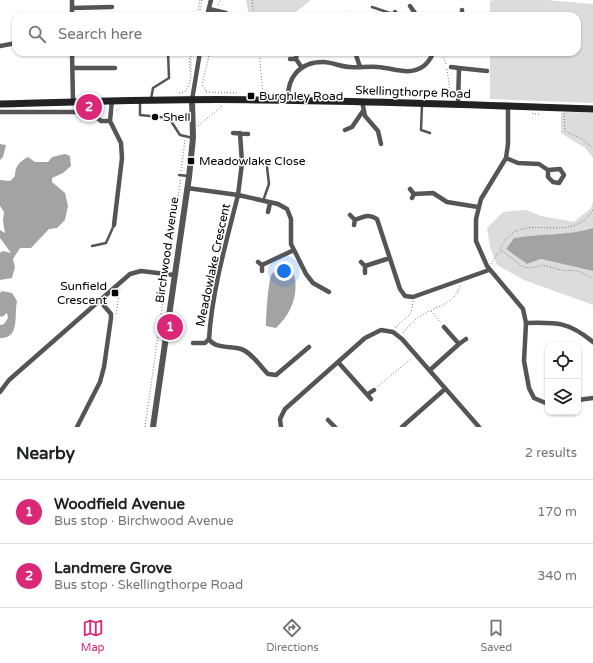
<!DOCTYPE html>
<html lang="en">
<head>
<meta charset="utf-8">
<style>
  body { margin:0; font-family:"Varela Round",sans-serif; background:#f6f6f6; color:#202124 }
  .controls { position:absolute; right:12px; bottom:12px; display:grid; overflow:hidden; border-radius:8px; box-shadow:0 1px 3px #0004 }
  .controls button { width:36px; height:36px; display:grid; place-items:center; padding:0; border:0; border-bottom:1px solid #e0e0e0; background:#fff; color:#202124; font:20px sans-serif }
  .you { position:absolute; left:284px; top:271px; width:14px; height:14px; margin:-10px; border:3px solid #fff; border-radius:50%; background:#1a73e8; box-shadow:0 0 0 6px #1a73e833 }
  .badge { display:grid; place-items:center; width:26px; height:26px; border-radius:50%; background:#db2777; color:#fff; font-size:13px; font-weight:700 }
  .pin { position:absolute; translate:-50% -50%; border:2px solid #fff; box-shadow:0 1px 4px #0006 }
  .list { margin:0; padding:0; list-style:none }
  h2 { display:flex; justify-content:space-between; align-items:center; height:52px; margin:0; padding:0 16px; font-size:17px }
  h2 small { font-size:13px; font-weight:400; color:#757577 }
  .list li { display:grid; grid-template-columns:26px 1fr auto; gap:12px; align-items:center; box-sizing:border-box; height:64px; padding:0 16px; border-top:1px solid #e0e0e0 }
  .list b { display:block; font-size:15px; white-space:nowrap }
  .list p { margin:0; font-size:13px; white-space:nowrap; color:#757577 }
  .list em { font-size:13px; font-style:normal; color:#757577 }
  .icon { flex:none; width:22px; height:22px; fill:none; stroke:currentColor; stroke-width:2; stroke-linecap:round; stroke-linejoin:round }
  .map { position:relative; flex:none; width:593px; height:427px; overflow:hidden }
  .search { position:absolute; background:#fff; box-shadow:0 1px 3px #0004; left:12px; right:12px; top:12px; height:44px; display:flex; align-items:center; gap:10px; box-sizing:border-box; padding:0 14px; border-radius:12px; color:#757577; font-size:15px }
  .sheet { height:180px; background:#fff }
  nav { display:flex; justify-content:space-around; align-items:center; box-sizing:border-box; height:56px; border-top:1px solid #e0e0e0; background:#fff; font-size:11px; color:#757577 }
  nav a { display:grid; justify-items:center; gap:2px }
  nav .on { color:#db2777 }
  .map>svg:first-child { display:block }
</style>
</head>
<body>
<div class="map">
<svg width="593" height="427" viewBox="0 0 593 427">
  <rect width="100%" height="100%" fill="#fff"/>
  <path fill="#dcdcdc" d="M246,0H311L291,16H249Z
    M494,0H546L593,4V103L490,99V52H577V16H490V1Z
    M566,112L593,113V158L585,148L561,133V113Z
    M593,201V228C568,236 540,233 514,238L506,249L527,264L541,259L593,271V305L524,280L497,265L490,247L487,228L503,212L526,210L541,216L574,222L591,208Z"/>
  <path fill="#a3a3a3" d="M0,144L6,145L3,157L0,160Z
    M65,154L70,156L71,166L63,173L52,178V182L65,193L68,206L65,220L57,228L49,229L31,248H20L13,259L15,267L12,278L0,280V253L3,251L11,253L0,238V230L5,233L3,221L4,212L0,206V180L10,181L15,176C15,166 19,162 28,157L35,162H48L52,157Z
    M593,228V271L541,259L527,264L506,249L514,238C540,233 568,236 593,228Z
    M286,268L293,271C300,292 292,313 276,328L266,326C266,318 268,279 272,274C276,268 281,269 286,268Z
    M2,291L12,293L17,301C14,316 20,339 0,338V325L4,324L8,318L7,313L2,317L0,316V293Z"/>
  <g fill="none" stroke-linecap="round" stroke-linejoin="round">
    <path stroke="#777" stroke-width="1" stroke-dasharray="1 2" stroke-linecap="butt" d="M252,0L254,16
      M218,5L220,0
      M197,16L200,0
      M199,16L202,0
      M189,52L190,71
      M259,52L263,93
      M441,52L446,64
      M447,69L451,98
      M206,91L202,84L210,52
      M206,92L239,93
      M179,93L185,92C194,80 190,65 191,52
      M116,111L121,107
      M533,113V114H539
      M564,113L565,131L582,139L593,148
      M198,126L222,106
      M181,171L185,140
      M593,210C568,249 520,205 500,249L523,267L531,268L542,265L561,270L578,271L593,278
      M491,264L497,254L501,252
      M167,270L181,178
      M431,311L441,323
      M116,314L120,289
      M395,328L411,313L413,301
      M403,333C408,326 416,318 424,314C439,305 455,304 460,285
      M377,387L412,358
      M145,427L166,279"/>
    <path stroke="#555" stroke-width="2.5" d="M372,7L396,15
      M151,99L153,88L169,78L168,52
      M140,101V115L169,118L180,135L193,138
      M422,105L421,130L430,133
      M179,175L188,176
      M263,201L269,184L267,167
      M92,246L106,243L114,225"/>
    <path stroke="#555" stroke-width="4.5" d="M72,0V16
      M410,6L417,16
      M72,8L112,7
      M209,9L226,13
      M395,12L397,16
      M333,15L336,16
      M207,16L211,0
      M343,16L346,14
      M462,16V10
      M0,46L16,43
      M72,52L73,102
      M355,52L360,67
      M290,59H296L297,52
      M296,59L302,68
      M451,67L459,68L458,104
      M73,68H115
      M459,68L487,71
      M112,100L110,121L121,143L122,158L114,225
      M192,100L200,52
      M288,100C287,78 299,62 323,62C332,62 341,67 350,67C359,68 368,66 378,67C394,68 410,77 425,65C429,61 432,57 433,52
      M362,101L365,116L378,131L381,144
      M508,107V144L506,158L481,199L476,219V241L487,266L523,309L526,323L524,361L529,388L534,398L548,404
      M0,112H90L101,121H110
      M345,130L352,127L363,111
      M233,133L248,134
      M506,158L518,163L539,164L548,170L560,169L564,175L559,183L553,182L548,177V170
      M187,188L238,195L242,163L240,133
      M410,189L414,194L412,198
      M414,194L433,193L447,202L478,207
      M268,212L270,203
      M350,215L355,220L354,225
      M355,220C363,217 369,213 377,219L400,289L405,296L413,297L489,270
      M258,262L262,265V271
      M361,262L365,266V273
      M262,265L294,250
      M365,266L390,258
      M526,323C557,322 569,322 593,342
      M193,343H205L209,339
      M459,344L466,339
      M309,347L276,375L268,374C261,367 251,352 241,349C231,346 215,349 209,339C212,291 226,243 238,195L278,204L287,209L291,219V244L306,274L313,283L329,292
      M338,362L371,399
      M430,370L459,344L444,327
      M0,392L9,380L130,274L141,271L174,275
      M368,394L374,390
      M578,400L593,398
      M328,420L335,427
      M77,427L100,382L104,367L111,318V314L100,301
      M281,427L280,419L285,409L365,338L381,330L393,332L402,339L479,427
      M402,427L445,389"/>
    <path stroke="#555" stroke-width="6" d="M153,427L189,177L193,138L192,100"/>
    <path stroke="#222" stroke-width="7" d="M0,104C87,102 173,98 260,100C371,101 482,105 593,109"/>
  </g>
  <g fill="#000" stroke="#fff" stroke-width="1.5">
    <rect x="247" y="92" width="8" height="8" rx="2"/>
    <circle cx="155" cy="117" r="4"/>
    <rect x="187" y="157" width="8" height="8" rx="2"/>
    <rect x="111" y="289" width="8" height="8" rx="2"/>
  </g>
  <g text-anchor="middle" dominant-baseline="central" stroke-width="3" stroke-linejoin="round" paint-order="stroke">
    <g font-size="12" fill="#000" stroke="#fff">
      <text transform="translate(413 92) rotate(2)">Skellingthorpe Road</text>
      <text transform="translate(167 250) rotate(-82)">Birchwood Avenue</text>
      <text transform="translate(213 265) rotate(-78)">Meadowlake Crescent</text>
    </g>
    <g font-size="12" fill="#000" stroke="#fff" text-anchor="start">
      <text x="259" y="96">Burghley Road</text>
      <text x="163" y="117">Shell</text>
      <text x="199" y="161">Meadowlake Close</text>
      <text x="107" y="286" text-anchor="end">Sunfield<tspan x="107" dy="14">Crescent</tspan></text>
    </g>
  </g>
</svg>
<div class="controls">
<button><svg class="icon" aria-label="locate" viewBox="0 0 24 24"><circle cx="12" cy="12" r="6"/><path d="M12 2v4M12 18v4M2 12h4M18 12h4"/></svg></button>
<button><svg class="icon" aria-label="layers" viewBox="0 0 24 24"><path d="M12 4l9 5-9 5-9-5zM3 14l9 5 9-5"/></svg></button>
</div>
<div class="you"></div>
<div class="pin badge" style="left:170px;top:327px">1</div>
<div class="pin badge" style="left:89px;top:107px">2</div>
<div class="search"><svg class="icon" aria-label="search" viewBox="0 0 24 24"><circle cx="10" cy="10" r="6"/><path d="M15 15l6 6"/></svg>Search here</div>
</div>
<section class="sheet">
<h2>Nearby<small>2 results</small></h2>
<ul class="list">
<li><span class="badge">1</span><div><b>Woodfield Avenue</b><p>Bus stop · Birchwood Avenue</p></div><em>170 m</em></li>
<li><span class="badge">2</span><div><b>Landmere Grove</b><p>Bus stop · Skellingthorpe Road</p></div><em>340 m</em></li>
</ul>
</section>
<nav>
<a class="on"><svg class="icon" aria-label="map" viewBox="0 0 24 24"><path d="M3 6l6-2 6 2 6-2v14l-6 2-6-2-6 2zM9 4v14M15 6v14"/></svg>Map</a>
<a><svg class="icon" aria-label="directions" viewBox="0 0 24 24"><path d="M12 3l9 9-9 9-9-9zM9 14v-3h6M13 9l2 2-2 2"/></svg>Directions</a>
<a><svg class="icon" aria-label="saved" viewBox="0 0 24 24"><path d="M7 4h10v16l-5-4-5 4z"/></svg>Saved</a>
</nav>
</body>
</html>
